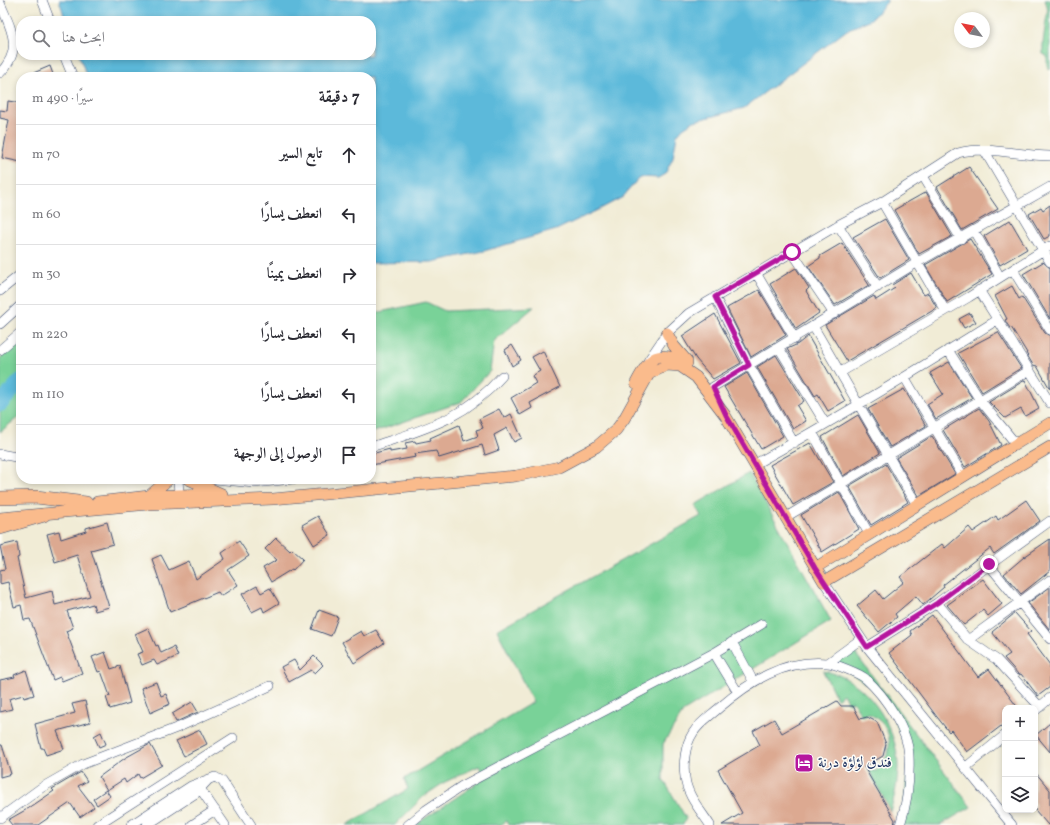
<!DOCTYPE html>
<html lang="ar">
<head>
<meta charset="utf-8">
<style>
  body { margin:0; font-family:Vollkorn,Amiri,serif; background:#f2f2f3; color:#2b2b33; direction:rtl }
  .controls { position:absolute; right:12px; bottom:12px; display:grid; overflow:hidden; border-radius:8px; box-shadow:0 2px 6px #0003 }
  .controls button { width:36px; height:36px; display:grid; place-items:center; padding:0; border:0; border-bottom:1px solid #e1e1e2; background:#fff; color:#2b2b33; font:20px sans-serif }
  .compass { position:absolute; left:954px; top:12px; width:36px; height:36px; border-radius:50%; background:#fff; box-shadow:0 2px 6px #0003; rotate:302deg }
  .stop { position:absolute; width:12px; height:12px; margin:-9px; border:3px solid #b5179e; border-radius:50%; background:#fff }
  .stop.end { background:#b5179e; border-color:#fff; box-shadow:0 1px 4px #0008 }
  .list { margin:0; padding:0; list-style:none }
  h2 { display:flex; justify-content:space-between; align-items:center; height:52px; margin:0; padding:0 16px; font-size:17px }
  h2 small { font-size:13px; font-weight:400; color:#7c7c81 }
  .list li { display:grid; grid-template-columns:26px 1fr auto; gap:12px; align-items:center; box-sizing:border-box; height:60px; padding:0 16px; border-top:1px solid #e1e1e2 }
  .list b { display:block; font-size:15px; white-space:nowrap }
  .list em { font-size:13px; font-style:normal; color:#7c7c81 }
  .icon { flex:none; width:22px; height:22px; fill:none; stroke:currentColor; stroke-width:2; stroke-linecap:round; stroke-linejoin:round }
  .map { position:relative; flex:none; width:1050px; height:825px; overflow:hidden; direction:ltr }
  .search { position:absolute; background:#fff; box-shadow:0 2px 6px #0003; left:16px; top:16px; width:360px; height:44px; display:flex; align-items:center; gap:10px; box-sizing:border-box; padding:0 14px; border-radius:16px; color:#7c7c81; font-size:15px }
  .panel { position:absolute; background:#fff; box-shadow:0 2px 6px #0003; left:16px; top:72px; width:360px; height:412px; border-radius:16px; direction:rtl }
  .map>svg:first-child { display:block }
</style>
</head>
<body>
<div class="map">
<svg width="1050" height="825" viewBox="0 0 1050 825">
  <rect width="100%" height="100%" fill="#fdfcf7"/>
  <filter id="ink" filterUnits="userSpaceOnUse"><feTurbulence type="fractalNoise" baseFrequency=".025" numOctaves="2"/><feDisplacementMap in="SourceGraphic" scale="8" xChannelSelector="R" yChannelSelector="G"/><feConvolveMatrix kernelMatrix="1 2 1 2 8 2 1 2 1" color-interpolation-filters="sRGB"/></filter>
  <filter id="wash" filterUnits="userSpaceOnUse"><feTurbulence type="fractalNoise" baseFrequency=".012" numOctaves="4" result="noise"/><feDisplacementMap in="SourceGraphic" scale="16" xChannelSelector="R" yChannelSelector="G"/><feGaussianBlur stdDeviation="0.9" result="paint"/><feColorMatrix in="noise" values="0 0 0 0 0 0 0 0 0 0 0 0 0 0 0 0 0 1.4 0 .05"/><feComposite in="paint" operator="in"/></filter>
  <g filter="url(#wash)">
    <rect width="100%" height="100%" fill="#f1ecd6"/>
    <path fill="#79d298" stroke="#4a807b" d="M1045,0H1050V70L1047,66V56L1043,54C1042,46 1044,35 1045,28C1046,16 1050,11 1045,0Z
      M426,302L445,311L534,307L494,341L490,371L461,402L371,433V314Z
      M21,340V415L0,432V358Z
      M749,473L831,621L684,711L663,744V779L686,818L683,825H509L507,821L500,825H415L485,778L479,766L445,782L424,796L395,825H347L408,789L404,779L533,702L497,630L701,516L695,505Z
      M852,649L971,807L940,825H902L909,755L885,697L835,662Z
      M823,671C864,676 897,725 898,765C898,780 895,797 890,811L869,770L876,771C889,759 895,738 882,723C878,719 873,716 869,713L862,716L853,701L848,703L843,694L837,699Z"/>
    <path fill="#5cb9da" stroke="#3c749c" d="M59,0H887V2L871,19L847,30L744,108L694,121L683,128L677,135L673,158L665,174L658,178L643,177L637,180L623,197L602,208L556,230L484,251L432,262L371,263V77H87L79,55H371V21H66Z"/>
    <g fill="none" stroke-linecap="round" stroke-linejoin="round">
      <path stroke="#5cb9da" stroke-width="16" d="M0,404L21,381"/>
    </g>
    <g id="blocks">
      <path fill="#dca991" d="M50,66L54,77H24Z
        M8,101L21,103V162L2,158L9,120L0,118V110L7,111Z
        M969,167L998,209L962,230L937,187Z
        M926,192L952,236L919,254L894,210Z
        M1050,205V236L1044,239L1029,214L1041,207L1043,210Z
        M885,219L909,260L880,278L853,237Z
        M1010,220L1027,249L1000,265L984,236Z
        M970,239L992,274L947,302L925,265Z
        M842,243L869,285L835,305L808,266L820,258V256Z
        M1043,262L1050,268V319L1023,274Z
        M796,268L809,288L806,291L819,313L796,329L770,284Z
        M911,273L924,295L928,293L937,308L847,361L825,325L874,296L876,300L895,288L892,285Z
        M1012,286L1019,299L1022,297L1045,333L1050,336V389L1037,366L1033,365L1026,353H1027L1011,327L1010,328L1007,324L1005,320L1007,319L995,296Z
        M759,290L786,335L751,357L727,308Z
        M970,313L976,322L964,328L959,319Z
        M715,314L741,363L713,379L696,359L682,336Z
        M998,332L1021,368L982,392L958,353Z
        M808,336L845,401L828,411L818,394L815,396L787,349L798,344Z
        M512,345L521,360L512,366L505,350Z
        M543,351L560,387L530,403L532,408L520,415L511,398L536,383L532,376L540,371L532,357Z
        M776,355L804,401L797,406L806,421L793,429L757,367Z
        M949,362L972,398L936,419L927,404L943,394L930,373Z
        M747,373L783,436L761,449L724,387Z
        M1025,380L1039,408L1025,416L1021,409L1005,418L989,402Z
        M904,389L926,426L890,447L868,409Z
        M979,408L989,421L1001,445L965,467L943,430Z
        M499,409L504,418L511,414L522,438L514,442L507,428L494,435L499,450L485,455L482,445L439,458L436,451L415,454L416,457L371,465V454L390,449V452L407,449L405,443L415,441L416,443L431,440L430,438L459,425L464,441L478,436L476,430L483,428L479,419Z
        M858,415L880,453L843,476L822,437Z
        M932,436L955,474L919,496L896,458Z
        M810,443L833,482L793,505L770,465Z
        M886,464L908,502L871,525L849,486Z
        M839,492L859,529L822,552L801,515Z
        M1026,500L1040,521L994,554L990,548L943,585L944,587L923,605L916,596L895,614L897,617L879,632L857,606L876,590L883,599L904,582L900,577L942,544L945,548L969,527L973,532L996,516L998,520Z
        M318,516L330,535L314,545L302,525Z
        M107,522L113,544L91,550L109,607L95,611L93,604L67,611L73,628L66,631L82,673L62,681L60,677L53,680L30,619L24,620L21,605L14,607L8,582L0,584V570L5,569L0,546L17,542L19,557L17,558L26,598L52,591L55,605L90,596L77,555L55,562L47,534L59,531L61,539L86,531V528Z
        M276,538L290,551L292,549L303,559L293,570L292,569L271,582L263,568L277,560L265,549Z
        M1050,539V571L1021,594L1004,574L1024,557Z
        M239,541L249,556L228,570L238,585L221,596L218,592L170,612L152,559L161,555L169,570L189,561L196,579L225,559L222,553Z
        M983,579L1002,604L988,616L983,610L964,625L947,605Z
        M257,586L261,593L270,588L279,603L264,612L262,607L252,612L242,594Z
        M1050,587V630L1028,603Z
        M319,610L338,617L331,636L312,629Z
        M1015,613L1031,631L1027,634L1050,665V687L1038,696L1021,674L1019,675L1004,658L1010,654L992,632Z
        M932,615L978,677L989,669L1018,708H1005V723L967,752L951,730L949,732L937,717L889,653L912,635L910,631Z
        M148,628L156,646L158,645L161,653L174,647L178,656L157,665L154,660L142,665L137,654L143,652L135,634Z
        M376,630L384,643L354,663L342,642L361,631L364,636Z
        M105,652L111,669L120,666L130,703L110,709L106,697L110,696L101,671L98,672L92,657Z
        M314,656L323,665L315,673L311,670L289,682L281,667L294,660L300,670Z
        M26,670L34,695L24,698L23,695L9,699L12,709L0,712V680L15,677L14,675Z
        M156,682L161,696L166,694L170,704L150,713L141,688Z
        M85,701L90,722L57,731L64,749L46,755L43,748H41L35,724L75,713L72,704Z
        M837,701L841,706H853L860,719L867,717L877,722L886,744L883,756L864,767L895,820L894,825H722L742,813L718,770L760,745L753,731L774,719L782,733Z
        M192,702L198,712L176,722L172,714Z
        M1050,723V752L1036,735Z
        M200,730L207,744L184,756L176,741Z
        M101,732L106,744L99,747L94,736Z
        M150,744L162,765L140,778L138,774L126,783L124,779L107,790L99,777L125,758Z
        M0,745H2L11,774L0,777Z
        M81,772L87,781L78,786L94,807L80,817L70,803L38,825H12L8,820L29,808L54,791L52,789Z
        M1035,772L1050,790V825H1048L1035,810Z
        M106,790L110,796L97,805L93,799Z"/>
    </g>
  </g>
  <g filter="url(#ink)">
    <use href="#blocks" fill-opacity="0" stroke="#3b4b70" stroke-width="1"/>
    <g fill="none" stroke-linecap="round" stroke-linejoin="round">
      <defs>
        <path id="minor" d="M42,0L50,21
          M0,3C11,29 24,49 0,73
          M64,55L73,77
          M984,150L1050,262
          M923,176L961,239
          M882,202L945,310
          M838,225L878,287
          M974,231L1000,277
          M792,252L834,314
          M1013,270L1050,330
          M756,273L795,339
          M979,290L1050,403
          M0,291L21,274
          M715,297L749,365L794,443
          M0,324L21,305
          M813,326L917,505
          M779,348L825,423
          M0,350L21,332
          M948,350L980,400L1016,444
          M648,361L667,333L689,313L838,225L882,202L958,153C988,145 1019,156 1050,156
          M841,372L969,297L1050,246
          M905,378L963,476
          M713,387L918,262L1050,187
          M812,432L869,534
          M371,447C424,429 464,420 502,376
          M0,454L21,458
          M755,464C837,419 917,370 997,320
          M178,479L179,494
          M215,479L254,483L293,479
          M786,517L1030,370
          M989,565L1050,639
          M824,582L867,647L1012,825
          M937,603L968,640L997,660L1040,707
          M968,640L1050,580
          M732,642L753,681
          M867,647L937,603L1050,521
          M714,653L737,691
          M828,663L861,639
          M1036,710L1050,698
          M966,767L1005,735
          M197,784L225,825
          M0,818L41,788L83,764L179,727L270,686
          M97,825L233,738
          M131,825L191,786L215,777L222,781L251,825
          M147,825L196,793L209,779
          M192,825L215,810
          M408,825L426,810L462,786L714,653L762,624
          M710,825C701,811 686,794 685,777C683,764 685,745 693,733C699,723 710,716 719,708C749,682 784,659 827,663C833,663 861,674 866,679C885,696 908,730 909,756C910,779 907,804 900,825"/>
        <path id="major" d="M667,333L674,346L687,361
          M636,383C650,356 658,349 687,363
          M188,479L222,494
          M149,496L169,479
          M97,502L149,496L209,494
          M0,518L149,504L273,499L516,476L559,467L596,447L616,430L624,419L649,374L667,365L680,366L696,377L725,415L824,582L1050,447
          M815,568L1050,423"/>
        <path id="highway" d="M0,498L36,497L86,503
          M0,528L44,515"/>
      </defs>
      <use href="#minor" stroke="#3b4b70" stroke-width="10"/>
      <use href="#major" stroke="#3b4b70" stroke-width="12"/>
      <use href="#highway" stroke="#3b4b70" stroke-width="14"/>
      <use href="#minor" stroke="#fff" stroke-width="9"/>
      <use href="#major" stroke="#fabb8c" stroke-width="11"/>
      <use href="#highway" stroke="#fabb8c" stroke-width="13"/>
    </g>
  </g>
  <g fill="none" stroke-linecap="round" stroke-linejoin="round" filter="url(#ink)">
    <path stroke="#b5179e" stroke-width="5" d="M792,252L715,297L749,365L713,387L726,415L815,568L867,647L937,603L989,564"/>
  </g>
  <defs>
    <symbol id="hotel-square" viewBox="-11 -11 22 22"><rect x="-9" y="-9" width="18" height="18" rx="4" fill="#b5179e" stroke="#fdfcf7"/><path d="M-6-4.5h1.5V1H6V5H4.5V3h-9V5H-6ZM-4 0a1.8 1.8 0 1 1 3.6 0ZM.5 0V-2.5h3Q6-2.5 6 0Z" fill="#fff"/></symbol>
  </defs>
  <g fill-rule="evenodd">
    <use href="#hotel-square" x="793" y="752" width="22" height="22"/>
  </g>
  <g text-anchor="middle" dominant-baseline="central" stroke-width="3" stroke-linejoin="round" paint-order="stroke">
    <g font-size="15" fill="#1b2f5e" stroke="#fdfcf7" text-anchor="start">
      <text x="818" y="763">فندق لؤلؤة درنة</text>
    </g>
  </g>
</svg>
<div class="controls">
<button>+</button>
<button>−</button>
<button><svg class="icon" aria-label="layers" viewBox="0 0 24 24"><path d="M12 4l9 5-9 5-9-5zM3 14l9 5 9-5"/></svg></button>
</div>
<svg class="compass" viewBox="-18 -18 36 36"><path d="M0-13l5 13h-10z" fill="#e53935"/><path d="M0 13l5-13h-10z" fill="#7c7c81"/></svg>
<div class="stop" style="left:792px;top:252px"></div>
<div class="stop end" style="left:989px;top:564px"></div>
<div class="search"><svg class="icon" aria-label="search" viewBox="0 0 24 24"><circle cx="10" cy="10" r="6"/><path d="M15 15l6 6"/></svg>ابحث هنا</div>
<section class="panel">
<h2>7 دقيقة<small>سيرًا · 490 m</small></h2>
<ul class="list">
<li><svg class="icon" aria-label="ahead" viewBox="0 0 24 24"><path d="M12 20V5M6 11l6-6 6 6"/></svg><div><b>تابع السير</b></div><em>70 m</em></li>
<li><svg class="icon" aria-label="left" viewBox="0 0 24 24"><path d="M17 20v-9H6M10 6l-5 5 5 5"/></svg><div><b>انعطف يسارًا</b></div><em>60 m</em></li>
<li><svg class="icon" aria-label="right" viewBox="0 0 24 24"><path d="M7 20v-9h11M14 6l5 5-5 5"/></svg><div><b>انعطف يمينًا</b></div><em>30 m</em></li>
<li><svg class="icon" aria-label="left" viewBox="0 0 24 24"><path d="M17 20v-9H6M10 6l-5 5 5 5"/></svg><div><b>انعطف يسارًا</b></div><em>220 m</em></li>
<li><svg class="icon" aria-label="left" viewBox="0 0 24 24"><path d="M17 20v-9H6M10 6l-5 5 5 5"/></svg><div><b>انعطف يسارًا</b></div><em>110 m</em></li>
<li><svg class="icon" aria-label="arrive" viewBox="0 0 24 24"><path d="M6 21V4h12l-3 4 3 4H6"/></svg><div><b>الوصول إلى الوجهة</b></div></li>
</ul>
</section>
</div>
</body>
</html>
